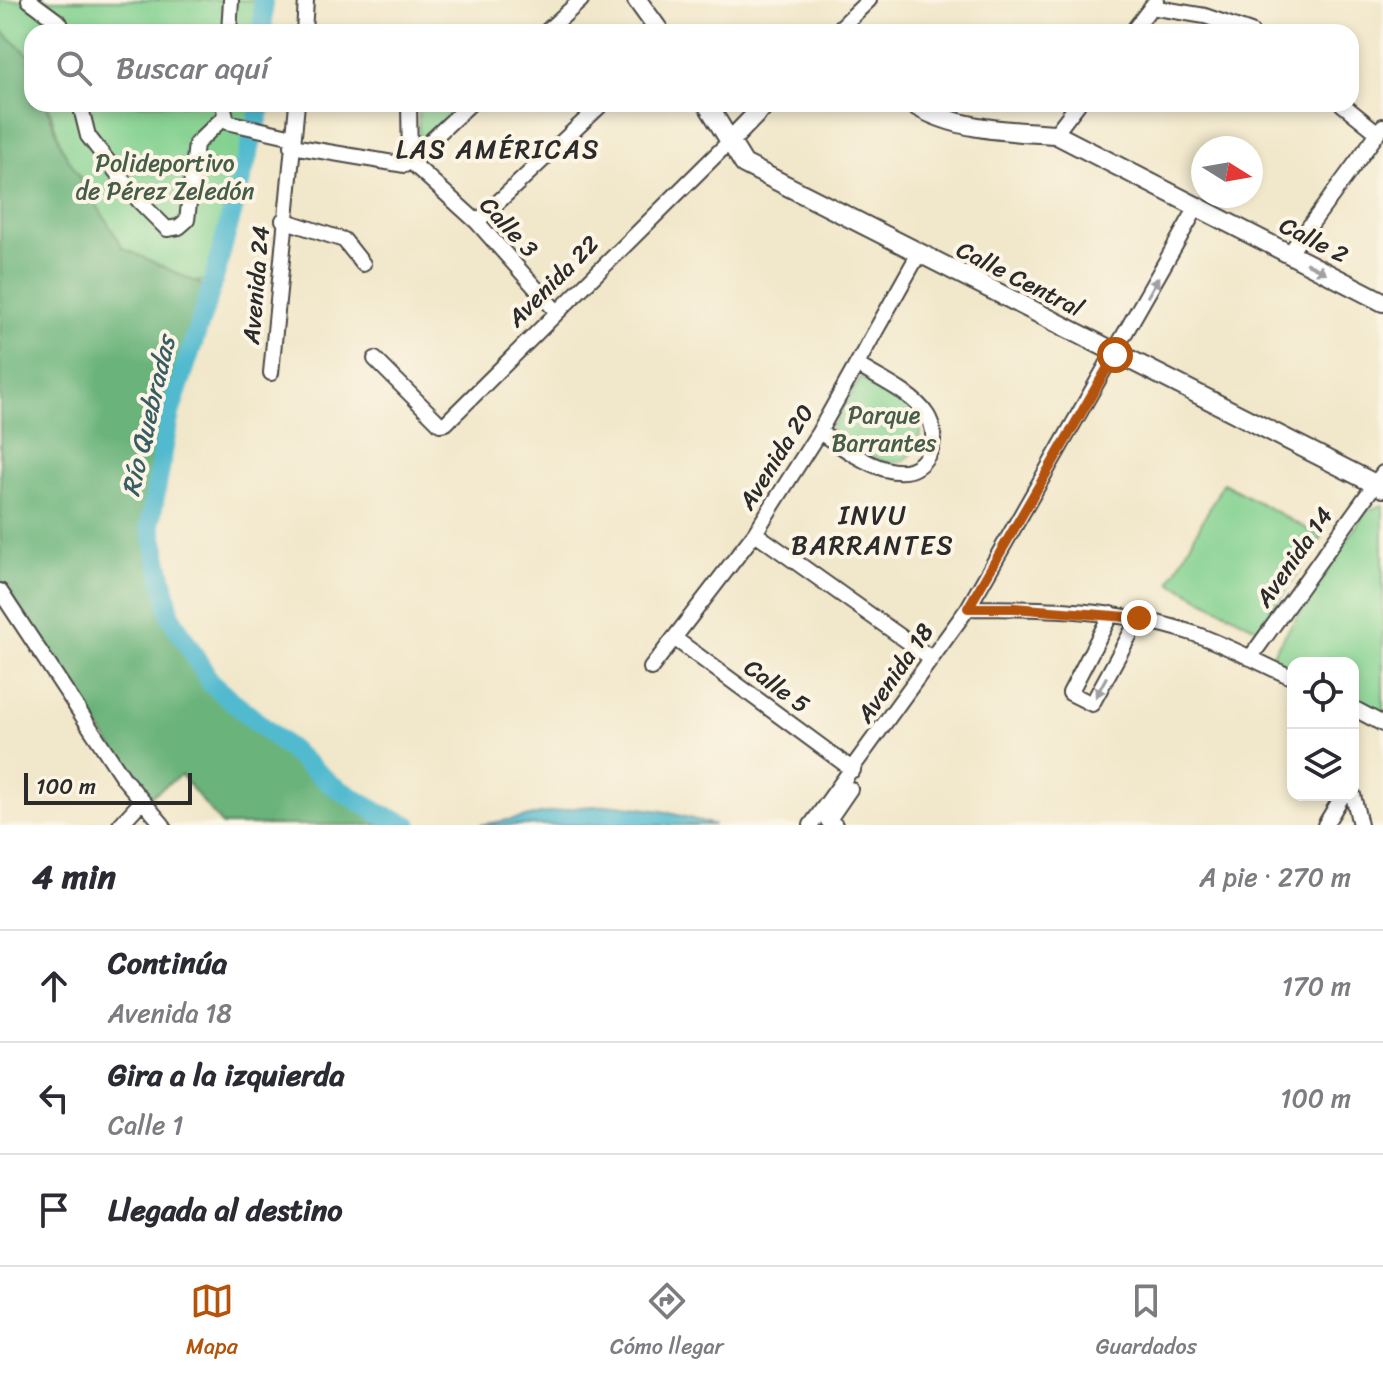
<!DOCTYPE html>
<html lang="es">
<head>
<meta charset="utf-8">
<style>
  body { margin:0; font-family:Sriracha,sans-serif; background:#f7f7f7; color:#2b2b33 }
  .controls { position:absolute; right:24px; bottom:24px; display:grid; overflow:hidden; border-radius:16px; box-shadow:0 4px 12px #0003 }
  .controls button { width:72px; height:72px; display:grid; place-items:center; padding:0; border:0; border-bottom:2px solid #e1e1e2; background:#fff; color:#2b2b33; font:40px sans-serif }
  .compass { position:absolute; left:1191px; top:136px; width:72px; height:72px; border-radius:50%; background:#fff; box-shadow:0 4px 12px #0003; rotate:101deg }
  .scale { position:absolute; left:24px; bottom:20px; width:168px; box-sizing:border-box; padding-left:8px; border:4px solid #2b2b2b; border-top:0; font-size:22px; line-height:28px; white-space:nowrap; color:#2b2b2b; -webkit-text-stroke:6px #fcf5e5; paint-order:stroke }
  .stop { position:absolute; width:24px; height:24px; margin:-18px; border:6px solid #b45309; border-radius:50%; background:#fff }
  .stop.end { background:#b45309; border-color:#fff; box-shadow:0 2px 8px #0008 }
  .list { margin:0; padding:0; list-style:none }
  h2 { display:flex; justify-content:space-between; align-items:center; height:104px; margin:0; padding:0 32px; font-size:34px }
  h2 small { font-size:26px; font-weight:400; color:#7c7c81 }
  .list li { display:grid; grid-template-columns:52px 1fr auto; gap:24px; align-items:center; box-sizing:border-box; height:112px; padding:0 32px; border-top:2px solid #e1e1e2 }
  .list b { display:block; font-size:30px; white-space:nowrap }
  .list p { margin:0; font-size:26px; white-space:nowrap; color:#7c7c81 }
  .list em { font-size:26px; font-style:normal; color:#7c7c81 }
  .icon { flex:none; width:44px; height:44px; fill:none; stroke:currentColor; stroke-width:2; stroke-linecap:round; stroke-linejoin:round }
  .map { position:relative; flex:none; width:1383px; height:825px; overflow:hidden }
  .search { position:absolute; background:#fff; box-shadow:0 4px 12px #0003; left:24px; right:24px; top:24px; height:88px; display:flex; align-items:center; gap:20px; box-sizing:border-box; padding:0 28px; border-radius:24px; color:#7c7c81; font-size:30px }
  .sheet { height:440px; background:#fff }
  nav { display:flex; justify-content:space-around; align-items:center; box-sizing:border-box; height:112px; border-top:2px solid #e1e1e2; background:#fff; font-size:22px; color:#7c7c81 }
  nav a { display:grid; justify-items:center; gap:4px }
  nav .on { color:#b45309 }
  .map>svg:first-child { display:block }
</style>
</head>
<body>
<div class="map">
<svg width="1383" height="825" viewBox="0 0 1383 825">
  <rect width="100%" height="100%" fill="#fcf5e5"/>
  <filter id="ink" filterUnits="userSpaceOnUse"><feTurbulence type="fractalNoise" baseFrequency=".0125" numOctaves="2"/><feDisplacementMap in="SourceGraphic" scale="16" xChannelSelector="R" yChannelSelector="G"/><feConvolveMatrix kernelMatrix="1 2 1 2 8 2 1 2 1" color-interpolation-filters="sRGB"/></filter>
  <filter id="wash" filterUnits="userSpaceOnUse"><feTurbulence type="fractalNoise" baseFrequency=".006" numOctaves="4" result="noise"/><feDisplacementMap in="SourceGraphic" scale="32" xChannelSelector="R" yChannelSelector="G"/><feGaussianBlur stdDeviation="1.8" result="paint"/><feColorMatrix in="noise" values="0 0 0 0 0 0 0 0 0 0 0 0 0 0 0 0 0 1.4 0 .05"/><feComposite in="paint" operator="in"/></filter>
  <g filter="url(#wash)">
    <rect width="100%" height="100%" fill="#f1e7ca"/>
    <path fill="#83d190" stroke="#577e5e" stroke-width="2" d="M0,0H263V32H32V62L29,55L0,31Z
      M48,104H262L213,280L183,283L123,249L66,161Z
      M418,104H461L419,144Z
      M861,377L917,414C921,428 922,438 914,451C894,481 851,444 830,430Z
      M1223,483L1322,537L1259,630L1170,582Z
      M1383,505V717L1353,701V663H1293V668L1275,658L1273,653L1367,510Z"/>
    <path fill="#6ab37a" stroke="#4a6f52" stroke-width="2" d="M0,29L29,55L32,104H46L62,148L123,248L211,289L170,413L150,524L171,617L211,683L332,785L382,815L408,825H222L181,775L147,799L0,579Z"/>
    <path fill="#51bacf" stroke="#3e727d" stroke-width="2" d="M618,805L662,811L715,825H480L580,807Z"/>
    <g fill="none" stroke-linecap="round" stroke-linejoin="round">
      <path stroke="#51bacf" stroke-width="20" d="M263,0V32
        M262,104L211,289L170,413L150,524L171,617L211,683L332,785L382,815L408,825"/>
    </g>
  </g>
  <g filter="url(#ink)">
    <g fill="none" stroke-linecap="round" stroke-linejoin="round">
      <defs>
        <path id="minor" d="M29,0L60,23L63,32
          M1151,7L1205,16L1251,32
          M229,32L231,0
          M304,32L306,0
          M546,32L581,0
          M836,32L869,0
          M1132,32L1156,1
          M80,104L88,136L139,201L167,229L179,227L187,220L196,144L224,117
          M223,104L227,122L293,137
          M409,104L410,161
          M1342,104L1378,133
          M1055,134L1078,104
          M292,146L405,165L470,104
          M410,161L477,222L556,311
          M283,220L344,240L363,264
          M477,222L602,104
          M1289,254L1383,126
          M375,359L440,424L446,423L731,140
          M271,373L297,104
          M819,432C847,449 906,499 930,451C935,440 934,426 927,415C914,394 878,378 857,365
          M755,533L931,658
          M0,591L124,779L163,825
          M968,608C1043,608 1121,609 1192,633C1227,645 1260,663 1293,678
          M1111,614L1070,693L1092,704L1139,618
          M674,638L853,770
          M1250,658L1383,473
          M651,668L755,533L819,432L918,255
          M1353,708L1383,724
          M1353,795L1360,825
          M120,825L142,801
          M811,825L968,608L1197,207
          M835,825L828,821L850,789
          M1325,825L1343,795"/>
        <path id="major" d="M637,0L660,32
          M707,104L744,164L1383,488
          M913,104C955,130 1006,131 1055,134L1383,302
          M731,140L766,104"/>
      </defs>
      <use href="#minor" stroke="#494743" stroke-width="18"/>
      <use href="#major" stroke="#494743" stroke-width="22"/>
      <use href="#minor" stroke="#fff" stroke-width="14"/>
      <use href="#major" stroke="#fff" stroke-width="18"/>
    </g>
    <defs><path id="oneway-solid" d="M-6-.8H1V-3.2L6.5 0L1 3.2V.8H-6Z" transform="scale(2)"/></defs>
    <g fill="#a0a0a0">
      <use href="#oneway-solid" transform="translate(1316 268) rotate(27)"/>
      <use href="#oneway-solid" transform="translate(1153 287) rotate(-61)"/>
      <use href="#oneway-solid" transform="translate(1101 687) rotate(118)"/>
    </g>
  </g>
  <g fill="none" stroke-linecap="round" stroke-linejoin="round" filter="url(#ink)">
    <path stroke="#b45309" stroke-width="10" d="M1115,355L968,608H1014L1139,618"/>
  </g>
  <g text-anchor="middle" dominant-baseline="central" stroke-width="8" stroke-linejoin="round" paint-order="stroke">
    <g font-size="24" fill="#455d49" stroke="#fcf5e5">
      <text x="165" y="163">Polideportivo<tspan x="165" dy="28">de Pérez Zeledón</tspan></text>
      <text x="884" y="415">Parque<tspan x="884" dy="28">Barrantes</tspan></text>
    </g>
    <g font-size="24" fill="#2b2b2b" stroke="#fcf5e5">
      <text transform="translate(509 227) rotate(47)">Calle 3</text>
      <text transform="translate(1314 240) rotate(27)">Calle 2</text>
      <text transform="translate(1020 279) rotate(27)">Calle Central</text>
      <text transform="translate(553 281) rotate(-45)">Avenida 22</text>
      <text transform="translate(256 285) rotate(-85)">Avenida 24</text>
      <text transform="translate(776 457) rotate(-58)">Avenida 20</text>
      <text transform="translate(1294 557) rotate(-55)">Avenida 14</text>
      <text transform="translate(895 673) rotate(-55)">Avenida 18</text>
      <text transform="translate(777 686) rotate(36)">Calle 5</text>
    </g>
    <g font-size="26" letter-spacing="2" fill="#2b2b2b" stroke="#fcf5e5">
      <text x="498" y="149">LAS AMÉRICAS</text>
      <text x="873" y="515">INVU<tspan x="873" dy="30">BARRANTES</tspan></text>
    </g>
    <g font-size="26" font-style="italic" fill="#385d64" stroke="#fcf5e5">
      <text transform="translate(148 416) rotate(-77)">Río Quebradas</text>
    </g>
  </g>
</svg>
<div class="controls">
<button><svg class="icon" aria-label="locate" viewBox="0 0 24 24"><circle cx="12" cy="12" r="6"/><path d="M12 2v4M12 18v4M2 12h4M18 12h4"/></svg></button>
<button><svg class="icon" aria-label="layers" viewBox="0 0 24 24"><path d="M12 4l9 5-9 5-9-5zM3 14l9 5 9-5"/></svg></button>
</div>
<svg class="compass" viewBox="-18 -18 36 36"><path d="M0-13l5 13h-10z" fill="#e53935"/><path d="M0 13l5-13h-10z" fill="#7c7c81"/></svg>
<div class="scale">100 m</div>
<div class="stop" style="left:1115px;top:355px"></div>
<div class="stop end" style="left:1139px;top:618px"></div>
<div class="search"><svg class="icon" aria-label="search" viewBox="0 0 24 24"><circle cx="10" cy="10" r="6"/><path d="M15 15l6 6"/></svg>Buscar aquí</div>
</div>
<section class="sheet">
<h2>4 min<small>A pie · 270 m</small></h2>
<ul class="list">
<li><svg class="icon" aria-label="ahead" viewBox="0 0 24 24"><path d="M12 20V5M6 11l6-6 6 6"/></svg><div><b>Continúa</b><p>Avenida 18</p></div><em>170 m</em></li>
<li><svg class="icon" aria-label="left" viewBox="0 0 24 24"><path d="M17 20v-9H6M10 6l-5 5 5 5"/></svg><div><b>Gira a la izquierda</b><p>Calle 1</p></div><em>100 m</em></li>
<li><svg class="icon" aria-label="arrive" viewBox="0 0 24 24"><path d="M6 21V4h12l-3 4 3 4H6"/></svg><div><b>Llegada al destino</b></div></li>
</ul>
</section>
<nav>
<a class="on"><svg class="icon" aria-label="map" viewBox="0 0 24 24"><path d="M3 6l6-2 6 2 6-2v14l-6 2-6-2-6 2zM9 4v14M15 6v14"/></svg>Mapa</a>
<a><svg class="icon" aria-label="directions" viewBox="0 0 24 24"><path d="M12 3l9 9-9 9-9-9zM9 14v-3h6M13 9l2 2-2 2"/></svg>Cómo llegar</a>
<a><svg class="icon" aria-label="saved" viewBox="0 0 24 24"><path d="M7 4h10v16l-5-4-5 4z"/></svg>Guardados</a>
</nav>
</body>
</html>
